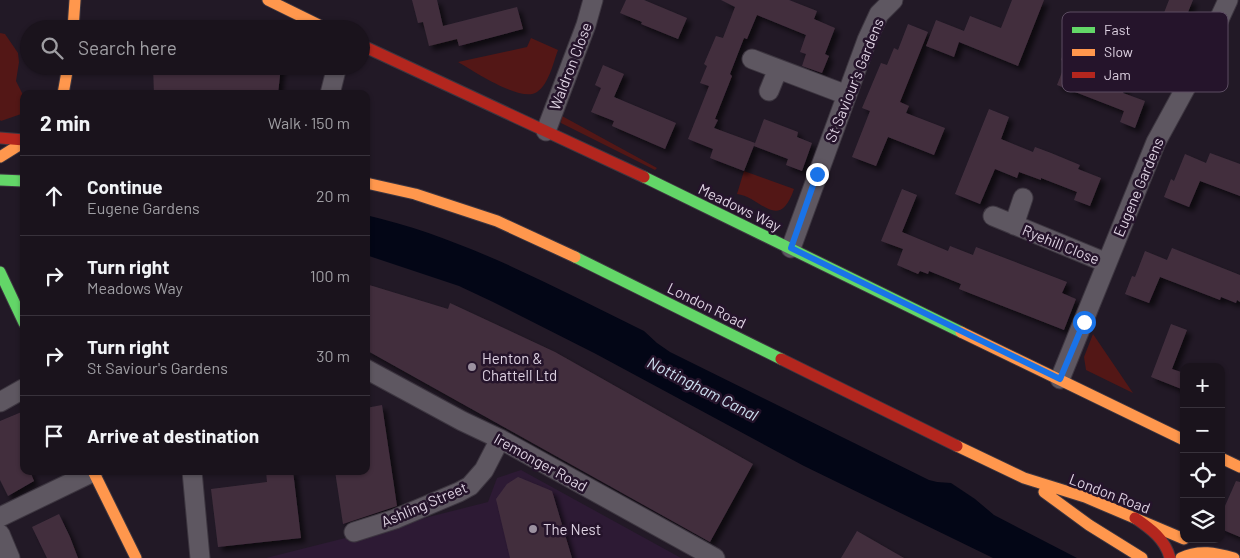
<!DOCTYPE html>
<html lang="en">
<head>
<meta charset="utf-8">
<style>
  body { margin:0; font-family:Barlow,sans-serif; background:#231c25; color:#f1f3f6 }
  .controls { position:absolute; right:15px; bottom:15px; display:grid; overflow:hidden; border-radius:10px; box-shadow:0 1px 4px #0004 }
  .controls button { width:45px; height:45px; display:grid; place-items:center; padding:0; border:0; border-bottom:1px solid #38323b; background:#1a131c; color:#f1f3f6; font:25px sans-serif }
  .stop { position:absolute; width:15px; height:15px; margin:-11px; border:4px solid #1a73e8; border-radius:50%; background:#fff }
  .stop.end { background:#1a73e8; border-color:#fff; box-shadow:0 1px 5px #0008 }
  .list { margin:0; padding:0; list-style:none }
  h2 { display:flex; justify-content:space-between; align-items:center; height:65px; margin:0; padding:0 20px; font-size:21px }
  h2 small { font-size:16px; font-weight:400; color:#9f9ea3 }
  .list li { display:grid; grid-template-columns:32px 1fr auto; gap:15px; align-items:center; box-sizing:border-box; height:80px; padding:0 20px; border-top:1px solid #38323b }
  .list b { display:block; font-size:19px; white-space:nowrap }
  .list p { margin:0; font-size:16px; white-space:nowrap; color:#9f9ea3 }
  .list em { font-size:16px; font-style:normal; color:#9f9ea3 }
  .icon { flex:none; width:28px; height:28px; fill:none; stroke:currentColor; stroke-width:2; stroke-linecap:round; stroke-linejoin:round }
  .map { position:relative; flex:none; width:1240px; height:558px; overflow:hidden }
  .search { position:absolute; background:#1a131c; box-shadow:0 1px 4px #0004; left:20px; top:20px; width:350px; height:55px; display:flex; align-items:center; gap:12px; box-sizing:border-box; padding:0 18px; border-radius:28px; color:#9f9ea3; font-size:19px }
  .panel { position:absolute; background:#1a131c; box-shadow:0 1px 4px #0004; left:20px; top:90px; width:350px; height:385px; border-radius:10px }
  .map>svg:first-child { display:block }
</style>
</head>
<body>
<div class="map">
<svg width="1240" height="558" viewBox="0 0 1240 558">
  <defs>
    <filter id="shadow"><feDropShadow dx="4.5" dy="4.5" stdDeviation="2.5" flood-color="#0009"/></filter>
  </defs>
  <rect width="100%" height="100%" fill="#221926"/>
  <path fill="#2d1a34" d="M521,470L681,558H266L488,502L497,478Z"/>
  <path fill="#531716" d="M0,33L5,34L18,53L19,62L16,81L24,97V113L1,121L0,120Z
    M531,38L558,50C553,63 549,84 537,92C521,103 474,71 458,62L527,47Z
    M562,116L657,168L655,170L561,123Z
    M744,171L794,189C779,233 761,197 737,194Z
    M1093,334L1133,393L1086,370L1084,357Z"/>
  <path fill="#030616" d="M366,215C465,238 554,287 644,331L657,343L670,352L929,480L937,482L951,483L975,499L994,515L1077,558H993L804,466L596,354L493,302L459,286L366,255Z"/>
  <path fill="#422f3e" filter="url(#shadow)" d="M412,0H437L443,26L517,7L523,29L459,46L457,39L429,46L423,22L418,23Z
    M626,0H644L687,18L678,39L641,24L642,22L620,13Z
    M721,0H789L817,11L814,19L835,28L825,54L829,56L822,73L802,66L806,54L800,52L806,35L757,15L747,39L744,38L730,74L732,76L715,119L718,120L714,128L755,143L744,171L710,158L713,149L688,139L709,86L700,83L707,66L704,64L716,36L723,38L735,7L737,8Z
    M1012,0H1044L1018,66L959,42L954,57L926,46L936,20L964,31L970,16L1001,28Z
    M1169,0H1193L1171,54L1151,46Z
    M908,24L928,32L900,102L909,106L906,113L945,128L934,155L888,137L876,166L852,157L870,111L862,108L881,63L887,65L894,48L898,50Z
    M1070,33L1086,39L1077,65L1061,60Z
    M1066,62L1126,84L1123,93L1145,101L1135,128L1120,122L1124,111L1057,85Z
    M603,65L624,74L614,97L676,123L665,149L612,126L614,121L591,112L601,88L595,85Z
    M153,66H281L278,94H154Z
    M989,109L1009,117L1001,139L1033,152L1035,147L1051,153L1080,165L1078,169L1101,178L1090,206L1074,200L1077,192L1041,178V180L1019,172L1017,178L995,169L980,204L955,194Z
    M764,119L798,132L797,137L812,143L802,171L786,165L788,159L754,146Z
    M1210,153L1240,164V196L1200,181L1189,207L1164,197L1171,179L1174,181L1185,154L1206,163Z
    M902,189L917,195L902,232L948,251L950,246L973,255L976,247L1067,282L1062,293L1076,299L1064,330L959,289L961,284L929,271L928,274L920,271L918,274L897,265L903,249L881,241Z
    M1172,248L1240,275V302L1237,300L1236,303L1221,297L1220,300L1160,277L1149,303L1125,294L1132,276L1135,277L1145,251L1167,260Z
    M366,284L448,309L450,303L555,352L753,464L710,542L366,350Z
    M1171,324L1187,330L1172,369L1184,373V390L1151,377Z
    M382,405L397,506L343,524L335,471H366V408Z
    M24,411V471H30L34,481L8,496L0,480V421Z
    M266,471H293L301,538L218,547L211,489L267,482Z
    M518,477L552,491L572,558H510L496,499L507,484Z
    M1236,481L1240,482V537L1221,529V515Z
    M59,514L70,537L78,558H47L32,527Z
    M857,531L904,558H841Z"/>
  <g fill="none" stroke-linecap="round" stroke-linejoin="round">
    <defs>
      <path id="street" d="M752,59L847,95
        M769,91L778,69
        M330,94L337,66
        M546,131L586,25L593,0
        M993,216L1107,263
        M1014,225L1023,198
        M791,248L867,40L879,14L893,0
        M366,369L462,421L500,439L715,558
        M1060,379L1156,142L1197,67L1228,0
        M0,402L23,389
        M192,471L200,558
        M0,517L93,472
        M354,532L395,519L459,492L470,486L484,470L500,439
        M0,534L10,558"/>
      <path id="fast" d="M644,177L961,332
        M0,180L24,181
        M575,257L781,359
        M0,272L24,323"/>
      <path id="slow" d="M268,0L327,29
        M73,29L75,0
        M63,94L68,66
        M0,157L24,142
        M366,183L415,194L497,221L575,257
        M961,332L1184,440
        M957,446L1024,478L1085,497L1184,539
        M1221,458L1240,467
        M93,471L136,558
        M1044,492L1089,525L1142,558
        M1181,558C1199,549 1216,553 1234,558"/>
      <path id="jam" d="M361,45L644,177
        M0,138L24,140
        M781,359L957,446
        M1135,518C1151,529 1165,539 1170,558"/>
    </defs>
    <use href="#street" stroke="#3d3640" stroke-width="21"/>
    <use href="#fast" stroke="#3d3640" stroke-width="13"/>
    <use href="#slow" stroke="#3d3640" stroke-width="13"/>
    <use href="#jam" stroke="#3d3640" stroke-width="13"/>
    <use href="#street" stroke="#5e5761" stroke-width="19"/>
    <use href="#fast" stroke="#63d668" stroke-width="11"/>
    <use href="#slow" stroke="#ff974d" stroke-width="11"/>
    <use href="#jam" stroke="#b3261e" stroke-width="11"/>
  </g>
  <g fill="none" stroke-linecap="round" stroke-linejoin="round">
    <path stroke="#1a73e8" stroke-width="6" d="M817,174L791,248L1060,379L1084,322"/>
  </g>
  <g fill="#9c91a0" stroke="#25142b" stroke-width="2">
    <circle cx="472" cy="367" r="5"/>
    <circle cx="533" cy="529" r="5"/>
  </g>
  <g text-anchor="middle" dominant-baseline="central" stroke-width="5" stroke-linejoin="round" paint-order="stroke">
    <g font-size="15" fill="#ded2e2" stroke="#25142b">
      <text transform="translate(570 66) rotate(-69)">Waldron Close</text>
      <text transform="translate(854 80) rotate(-68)">St Saviour's Gardens</text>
      <text transform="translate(1138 187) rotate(-67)">Eugene Gardens</text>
      <text transform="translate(740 207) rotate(26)">Meadows Way</text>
      <text transform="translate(1061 244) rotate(22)">Ryehill Close</text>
      <text transform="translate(707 305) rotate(26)">London Road</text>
      <text transform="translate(541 462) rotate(29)">Iremonger Road</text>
      <text transform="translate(1110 493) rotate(21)">London Road</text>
      <text transform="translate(424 504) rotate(-23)">Ashling Street</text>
    </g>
    <g font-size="15" fill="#ded2e2" stroke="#25142b" text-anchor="start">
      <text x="482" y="358">Henton &amp;<tspan x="482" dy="17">Chattell Ltd</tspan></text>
      <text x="543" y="529">The Nest</text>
    </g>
    <g font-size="16" font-style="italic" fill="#cee0f1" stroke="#25142b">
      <text transform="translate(703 388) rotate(27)">Nottingham Canal</text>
    </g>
  </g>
  <rect x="1062" y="12" width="166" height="80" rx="8" fill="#25142b" stroke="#5c4d62" stroke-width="1"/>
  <rect x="1072" y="27" width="23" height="6" fill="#63d668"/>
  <rect x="1072" y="49" width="23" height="7" fill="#ff974d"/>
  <rect x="1072" y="72" width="23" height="6" fill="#b3261e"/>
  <g font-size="14" fill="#ded2e2">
    <text x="1104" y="35">Fast</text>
    <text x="1104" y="57">Slow</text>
    <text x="1104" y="80">Jam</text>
  </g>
</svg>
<div class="controls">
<button>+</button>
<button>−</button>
<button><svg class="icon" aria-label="locate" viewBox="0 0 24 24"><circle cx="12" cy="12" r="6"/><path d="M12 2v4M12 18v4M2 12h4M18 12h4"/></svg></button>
<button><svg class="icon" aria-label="layers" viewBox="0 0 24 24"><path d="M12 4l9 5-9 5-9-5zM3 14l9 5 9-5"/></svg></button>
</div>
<div class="stop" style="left:1084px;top:322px"></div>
<div class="stop end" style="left:817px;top:174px"></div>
<div class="search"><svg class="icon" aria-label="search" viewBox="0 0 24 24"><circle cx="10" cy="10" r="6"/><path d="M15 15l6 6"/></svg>Search here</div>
<section class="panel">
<h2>2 min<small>Walk · 150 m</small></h2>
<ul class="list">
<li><svg class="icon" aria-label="ahead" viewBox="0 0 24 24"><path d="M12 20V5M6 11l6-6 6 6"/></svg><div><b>Continue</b><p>Eugene Gardens</p></div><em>20 m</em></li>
<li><svg class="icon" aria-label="right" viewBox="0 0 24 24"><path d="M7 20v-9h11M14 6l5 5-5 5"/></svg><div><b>Turn right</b><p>Meadows Way</p></div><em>100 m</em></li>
<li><svg class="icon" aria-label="right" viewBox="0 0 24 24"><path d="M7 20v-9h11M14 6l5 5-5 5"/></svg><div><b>Turn right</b><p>St Saviour's Gardens</p></div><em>30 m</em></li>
<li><svg class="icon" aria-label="arrive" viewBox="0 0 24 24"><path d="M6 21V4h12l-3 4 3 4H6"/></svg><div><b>Arrive at destination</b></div></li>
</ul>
</section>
</div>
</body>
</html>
